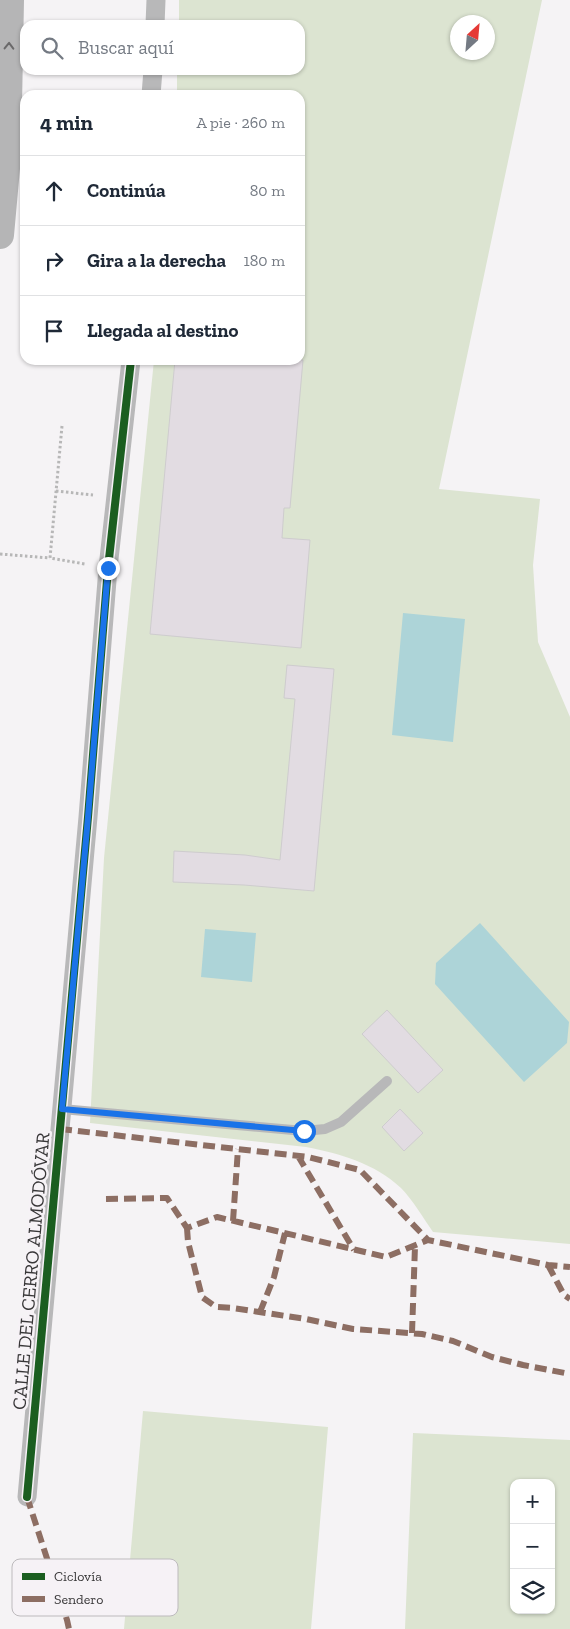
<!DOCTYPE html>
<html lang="es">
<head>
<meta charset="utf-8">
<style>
  body { margin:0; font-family:"Zilla Slab",serif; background:#f2f2f3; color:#1f2937 }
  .controls { position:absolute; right:15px; bottom:15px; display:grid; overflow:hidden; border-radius:10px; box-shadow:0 1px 4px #0004 }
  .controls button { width:45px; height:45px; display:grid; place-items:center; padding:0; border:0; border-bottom:1px solid #e0e1e3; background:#fff; color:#1f2937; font:25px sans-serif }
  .compass { position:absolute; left:450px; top:15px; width:45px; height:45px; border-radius:50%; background:#fff; box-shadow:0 1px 4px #0004; rotate:26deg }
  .stop { position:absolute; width:15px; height:15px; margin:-11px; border:4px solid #1a73e8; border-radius:50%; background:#fff }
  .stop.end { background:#1a73e8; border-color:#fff; box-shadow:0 1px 5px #0008 }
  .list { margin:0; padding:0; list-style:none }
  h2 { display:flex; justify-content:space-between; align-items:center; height:65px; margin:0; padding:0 20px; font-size:21px }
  h2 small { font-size:16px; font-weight:400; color:#747a83 }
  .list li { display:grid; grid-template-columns:32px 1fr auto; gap:15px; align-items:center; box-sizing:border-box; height:70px; padding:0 20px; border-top:1px solid #e0e1e3 }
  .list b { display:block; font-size:19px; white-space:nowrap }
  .list em { font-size:16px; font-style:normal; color:#747a83 }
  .icon { flex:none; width:28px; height:28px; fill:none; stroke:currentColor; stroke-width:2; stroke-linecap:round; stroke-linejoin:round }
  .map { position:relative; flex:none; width:570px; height:1629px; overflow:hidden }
  .search { position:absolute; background:#fff; box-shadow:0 1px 4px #0004; left:20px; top:20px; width:285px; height:55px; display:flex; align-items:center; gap:12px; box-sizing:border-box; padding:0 18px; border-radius:15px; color:#747a83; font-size:19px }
  .panel { position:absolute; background:#fff; box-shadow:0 1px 4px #0004; left:20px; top:90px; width:285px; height:275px; border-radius:15px }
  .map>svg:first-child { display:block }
</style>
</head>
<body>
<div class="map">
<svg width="570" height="1629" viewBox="0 0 570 1629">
  <rect width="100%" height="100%" fill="#f5f3f5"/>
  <path fill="#dce4d1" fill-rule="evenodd" d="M179,0H542L439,489L540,499L533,565L538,642L570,717V1244L433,1232C424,1219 412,1199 401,1188C374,1163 341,1154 306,1147L90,1123L104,858L154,360H300V95H177V70H300V25H179ZM458,22H488V52H458Z
    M143,1411L328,1427L311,1629H124Z
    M413,1433L570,1440V1629H405ZM514,1483H551V1610H514Z"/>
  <path fill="#add4d8" d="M403,613L465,619L453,742L392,735Z
    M480,923L569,1022L567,1043L524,1082L435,984L436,963Z
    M205,929L256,933L252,982L201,977Z"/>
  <path fill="#e2dce2" stroke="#ceccce" d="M175,360H303L290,508H284L282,538L310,540L301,648L150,634Z
    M287,665L334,669L314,891L244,885L173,882L174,851L245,855L280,860L295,699L284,698Z
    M387,1010L443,1070L418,1093L362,1034Z
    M400,1109L423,1133L404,1151L382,1127Z"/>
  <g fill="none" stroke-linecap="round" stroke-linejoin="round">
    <path stroke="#b7b7b7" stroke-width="3" stroke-dasharray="2.5 2.5" stroke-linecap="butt" d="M62,426L50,558L85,564
      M56,491L93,495
      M0,554L50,558"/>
    <path stroke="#b8b8b9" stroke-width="10" d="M62,1109L304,1131L325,1129L341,1122L387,1081"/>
    <path stroke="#b8b8b9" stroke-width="19" d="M155,25L156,0
      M151,95L153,70
      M27,1497L88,817L108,568L131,360"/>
    <path stroke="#b5b5b6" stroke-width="28" d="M0,235L7,157L10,0"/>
    <path stroke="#8d6e63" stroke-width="6" stroke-dasharray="12 6" stroke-linecap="butt" d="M60,1129L308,1157L360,1170L428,1240
      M298,1156L354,1250
      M106,1199L167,1198L187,1228L217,1217L386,1257L428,1240L548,1265L570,1267
      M233,1221L238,1149
      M187,1228L188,1242L202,1297L216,1307L233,1308L306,1319L353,1329L422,1334L453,1341L492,1357L523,1365L570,1374
      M548,1265L564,1295L570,1299
      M260,1312L274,1277L285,1233
      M412,1333L415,1246
      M27,1497L67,1620L69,1629"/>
    <defs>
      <path id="cycleway" d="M27,1497L88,817L108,568L131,360"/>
    </defs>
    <use href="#cycleway" stroke="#f6f2f6" stroke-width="11"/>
    <use href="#cycleway" stroke="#1b5e20" stroke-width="8"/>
  </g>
  <defs><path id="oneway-chevron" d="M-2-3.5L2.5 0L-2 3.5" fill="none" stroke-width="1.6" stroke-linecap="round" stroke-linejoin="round" transform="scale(1.25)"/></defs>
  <use stroke="#6a696a" href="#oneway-chevron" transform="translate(9 46) rotate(-89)"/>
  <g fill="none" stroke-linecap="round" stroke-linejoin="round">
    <path stroke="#1a73e8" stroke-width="6" d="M108,568L88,817L62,1109L304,1131"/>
  </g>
  <g text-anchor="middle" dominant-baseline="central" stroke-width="5" stroke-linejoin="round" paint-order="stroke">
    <g font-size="19" fill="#383738" stroke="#f6f2f6">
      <text transform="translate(31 1271) rotate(-85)">CALLE DEL CERRO ALMODÓVAR</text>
    </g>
  </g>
  <rect x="12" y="1559" width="166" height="57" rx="8" fill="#f6f2f6" stroke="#bdbabd" stroke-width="1"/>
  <rect x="22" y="1573" width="23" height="7" fill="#1b5e20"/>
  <rect x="22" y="1596" width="23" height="6" fill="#8d6e63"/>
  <g font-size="14" fill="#383738">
    <text x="54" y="1581">Ciclovía</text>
    <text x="54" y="1604">Sendero</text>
  </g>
</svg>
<div class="controls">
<button>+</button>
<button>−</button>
<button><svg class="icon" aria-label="layers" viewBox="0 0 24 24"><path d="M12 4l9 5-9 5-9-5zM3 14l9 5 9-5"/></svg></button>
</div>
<svg class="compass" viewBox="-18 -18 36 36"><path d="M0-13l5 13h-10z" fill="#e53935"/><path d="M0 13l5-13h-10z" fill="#747a83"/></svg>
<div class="stop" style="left:304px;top:1131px"></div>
<div class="stop end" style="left:108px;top:568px"></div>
<div class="search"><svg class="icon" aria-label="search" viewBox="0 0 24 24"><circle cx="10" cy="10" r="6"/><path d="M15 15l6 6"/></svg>Buscar aquí</div>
<section class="panel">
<h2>4 min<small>A pie · 260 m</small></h2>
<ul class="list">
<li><svg class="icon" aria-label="ahead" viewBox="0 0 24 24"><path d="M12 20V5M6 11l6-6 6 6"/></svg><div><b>Continúa</b></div><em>80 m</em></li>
<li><svg class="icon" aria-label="right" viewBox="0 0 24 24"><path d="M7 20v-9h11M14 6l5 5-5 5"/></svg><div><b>Gira a la derecha</b></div><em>180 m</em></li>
<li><svg class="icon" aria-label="arrive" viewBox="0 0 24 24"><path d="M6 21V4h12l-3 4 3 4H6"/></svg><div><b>Llegada al destino</b></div></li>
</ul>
</section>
</div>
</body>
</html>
